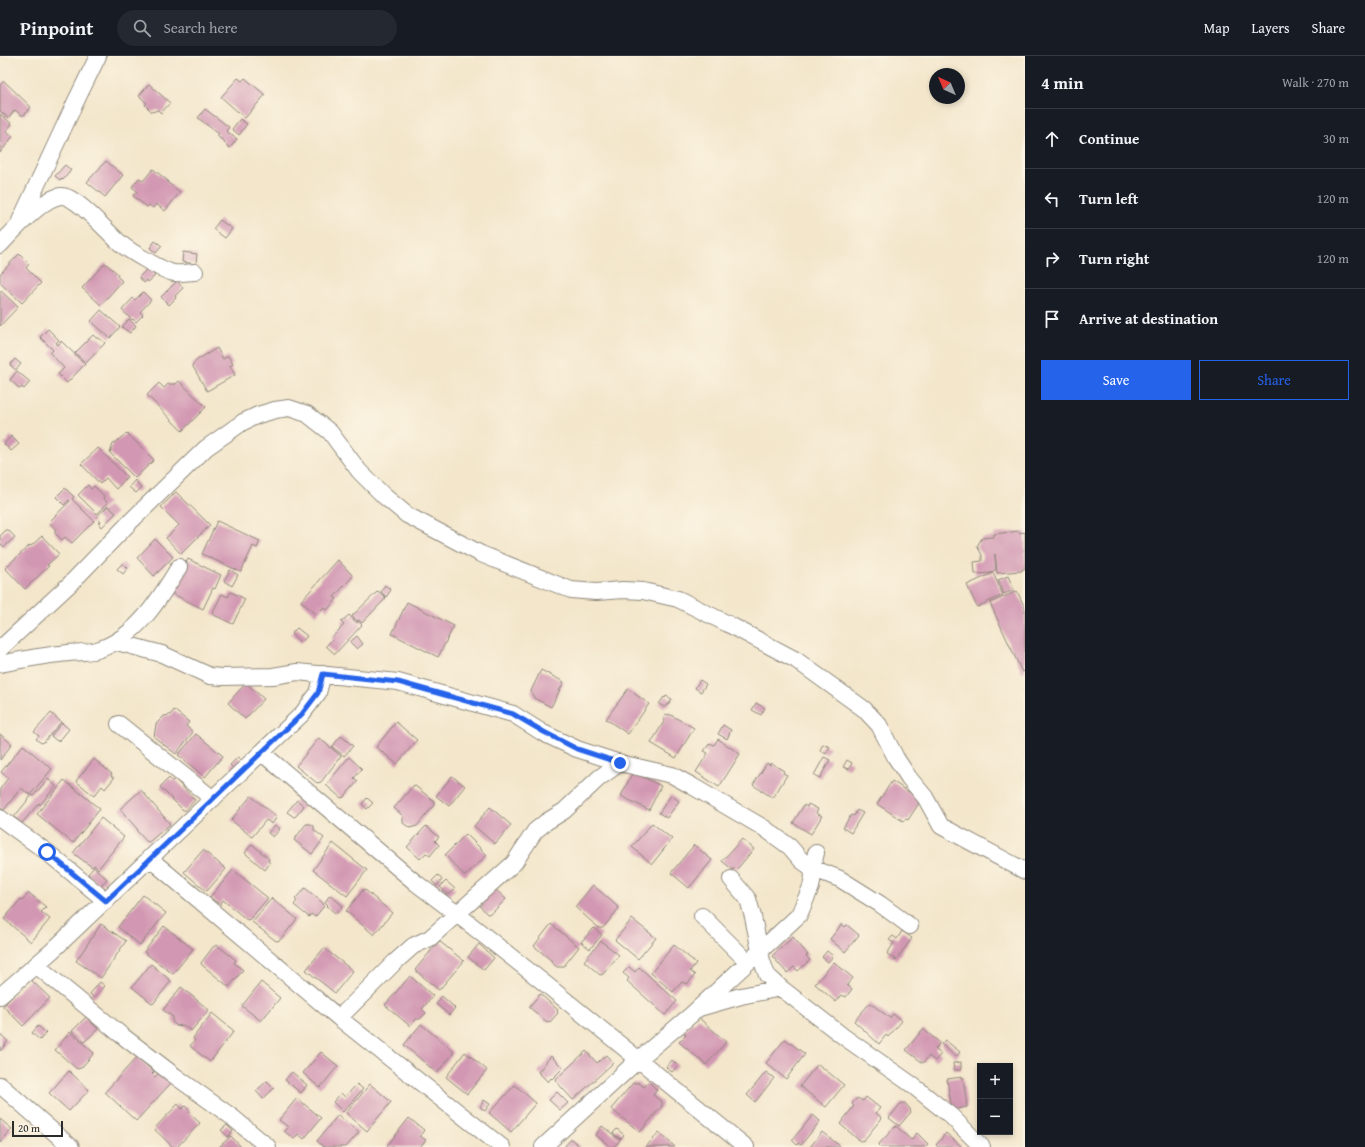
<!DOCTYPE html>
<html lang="en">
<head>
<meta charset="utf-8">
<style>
  body { margin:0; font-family:"Gentium Book Plus",serif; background:#242831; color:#f1f3f6 }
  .controls { position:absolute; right:12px; bottom:12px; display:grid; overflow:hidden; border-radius:0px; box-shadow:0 2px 6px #0003 }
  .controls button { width:36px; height:36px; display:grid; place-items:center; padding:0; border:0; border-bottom:1px solid #363941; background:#171b24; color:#f1f3f6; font:20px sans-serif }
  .compass { position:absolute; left:929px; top:12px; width:36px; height:36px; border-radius:50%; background:#171b24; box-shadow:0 2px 6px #0003; rotate:316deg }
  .scale { position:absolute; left:12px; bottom:10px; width:51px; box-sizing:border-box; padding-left:4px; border:2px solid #2b2b2b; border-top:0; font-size:11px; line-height:14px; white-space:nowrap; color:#2b2b2b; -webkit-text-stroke:3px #fcf5e5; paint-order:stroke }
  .stop { position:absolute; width:12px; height:12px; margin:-9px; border:3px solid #2563eb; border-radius:50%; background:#fff }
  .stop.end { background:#2563eb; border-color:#fff; box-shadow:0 1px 4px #0008 }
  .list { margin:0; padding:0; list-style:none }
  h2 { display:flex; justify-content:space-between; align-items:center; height:52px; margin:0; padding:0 16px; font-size:17px }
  h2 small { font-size:13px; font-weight:400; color:#9ea1a6 }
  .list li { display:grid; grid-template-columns:26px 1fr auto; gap:12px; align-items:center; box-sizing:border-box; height:60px; padding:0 16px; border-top:1px solid #363941 }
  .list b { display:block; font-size:15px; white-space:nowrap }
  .list em { font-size:13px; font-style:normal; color:#9ea1a6 }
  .actions { display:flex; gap:8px; padding:12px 16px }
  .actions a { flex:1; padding:9px 0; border:1px solid #2563eb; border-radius:0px; text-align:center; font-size:14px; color:#2563eb }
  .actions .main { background:#2563eb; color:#fff }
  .icon { flex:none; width:22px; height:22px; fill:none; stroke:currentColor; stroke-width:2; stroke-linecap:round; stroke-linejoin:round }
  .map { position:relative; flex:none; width:1025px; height:1091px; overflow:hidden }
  header { display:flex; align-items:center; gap:24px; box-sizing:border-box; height:56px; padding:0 20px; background:#171b24; border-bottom:1px solid #363941 }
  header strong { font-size:19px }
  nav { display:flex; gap:22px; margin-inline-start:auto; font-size:14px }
  .search { width:280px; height:36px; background:#242831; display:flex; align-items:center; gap:10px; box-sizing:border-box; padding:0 14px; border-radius:22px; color:#9ea1a6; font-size:15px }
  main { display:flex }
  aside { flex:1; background:#171b24 }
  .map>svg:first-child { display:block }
</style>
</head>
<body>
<header>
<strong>Pinpoint</strong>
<div class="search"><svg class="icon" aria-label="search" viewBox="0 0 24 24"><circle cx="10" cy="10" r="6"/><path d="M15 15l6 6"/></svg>Search here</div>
<nav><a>Map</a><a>Layers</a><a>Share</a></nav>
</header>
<main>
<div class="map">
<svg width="1025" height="1091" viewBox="0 0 1025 1091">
  <rect width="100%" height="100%" fill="#fcf5e5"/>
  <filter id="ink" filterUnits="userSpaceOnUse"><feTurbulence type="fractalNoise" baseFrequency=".025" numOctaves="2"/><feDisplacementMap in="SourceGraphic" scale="8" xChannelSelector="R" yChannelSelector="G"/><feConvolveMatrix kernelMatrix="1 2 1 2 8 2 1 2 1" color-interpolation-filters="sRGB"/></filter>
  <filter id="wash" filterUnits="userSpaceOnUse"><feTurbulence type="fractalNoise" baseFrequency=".012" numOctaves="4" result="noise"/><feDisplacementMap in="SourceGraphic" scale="16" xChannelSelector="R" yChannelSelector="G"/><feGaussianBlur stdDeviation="0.9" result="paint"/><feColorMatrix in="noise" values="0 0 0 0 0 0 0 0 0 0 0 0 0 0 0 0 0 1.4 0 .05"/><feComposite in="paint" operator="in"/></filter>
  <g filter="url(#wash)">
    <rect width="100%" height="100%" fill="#f3e6cb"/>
    <g id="blocks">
      <path fill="#d297b2" d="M238,22L242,25L245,22L265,39L245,62L221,41Z
        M4,25L31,51L24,59H21L15,54L8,62L0,55V29Z
        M149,28L170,47L161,57L158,54L152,56L145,49L147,47L139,40Z
        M205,53L229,71L226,75L237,83L230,92L224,87L225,86L217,80L219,78L198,62Z
        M0,58L12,68L6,75L13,80L0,97Z
        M240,63L247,68L239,79L232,73Z
        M106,105L123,119L105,141L87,126Z
        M65,109L71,114L63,124L61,122L60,124L55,120Z
        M153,113L168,125L167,126L180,136L165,155L156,148L153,152L149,149L147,151L133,140L137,135L132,131L139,122L143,125Z
        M220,164L232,173L225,182L213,173Z
        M155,185L162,190L156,197L150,192Z
        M183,196L197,198L196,208L182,206Z
        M19,198L29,208L26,212L41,227L22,247L0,227V218Z
        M105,207L118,218L117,220L122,225L101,249L82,232Z
        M149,211L155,217L153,218L155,220L148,226L147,224L144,227L139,221Z
        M177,225L183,232L175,240L176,242L169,249L161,241Z
        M0,234L18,251L0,270Z
        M143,236L151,244L140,256L143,259L136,266L133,263L132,264L122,254L133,242L135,244Z
        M101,254L120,271L110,282L91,265Z
        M129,263L136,270L130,277L122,271Z
        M48,273L59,284L56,287L58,289L61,285L85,308L67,327L58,318L64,312L50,297L53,294L40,281Z
        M93,279L96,282H99L105,287L86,307L75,297Z
        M217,292L223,303L228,300L233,308L230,310L235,319L207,335L192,309L197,304Z
        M15,303L21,308L16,314L10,309Z
        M17,315L30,326L24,333L22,331L20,333L10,324Z
        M179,325L206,351L182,375L147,339L159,327L164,332L168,328H176Z
        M127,377L154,404L135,422L110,397L113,388Z
        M11,380L19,388L11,395L4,388Z
        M98,392L127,421L116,433L106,422L100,428L81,408Z
        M135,424L141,432L136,437L129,431Z
        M88,429L91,433L94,430L104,440L103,442L108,447L97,458L78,439Z
        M65,432L74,441L72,443L94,465L72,487L65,481L62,484L54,476L56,474L49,466L70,445L69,444L64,449L56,441Z
        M176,436L210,469L181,498L166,482L179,469L161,451Z
        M108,450L116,457L102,471L99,467L101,466L96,461Z
        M217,465L260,485L257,492L253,490L241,516L202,498Z
        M7,473L15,481L4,491L0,487V480Z
        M1019,475V477L1025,476V513H1022V515L997,517L995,498L996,513L991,517L975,518L974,506L982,505V499L977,490L982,482L992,481L994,482V478Z
        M42,480L59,498L47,509L49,510L25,533L5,512L30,489L31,490Z
        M155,483L173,501L154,520L137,502Z
        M188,503L221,519L215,533L213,532L203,553L171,537Z
        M338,504L353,520L334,541L337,543L327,554L324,551L316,559L301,545Z
        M123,507L128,512L123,518L117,513Z
        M230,514L238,519L232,530L224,525Z
        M993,517L1003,539L977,551L967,529Z
        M1008,520L1014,534L1004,538L998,524Z
        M385,529L391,534L386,541L381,536Z
        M378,535L386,542L362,567L359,564L357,565L352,560Z
        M1017,535L1025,552V615L1022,616L990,547Z
        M231,536L245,543L233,568L212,558L222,538L228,541Z
        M407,546L454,570L438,601L392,578Z
        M349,559L357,567L358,565L362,569L335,598L326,590L333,583L332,581L344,569L341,566Z
        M297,572L307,580L301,587L291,578Z
        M357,580L363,588L357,593L350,586Z
        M541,614L564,626L551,651L534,642L531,635Z
        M700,624L706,628L701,636L695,632Z
        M246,627L264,643L245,663L228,647Z
        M628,633L649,648L628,678L606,663Z
        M666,640L672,643L669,648L664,651L659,648L664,641L665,642Z
        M756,647L765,652L761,659L752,654Z
        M174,654L189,666L186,670L193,676L176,698L154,681L156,668L164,660L170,659Z
        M51,657L61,666L44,686L41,687L36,683L39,680L34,676Z
        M666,658L668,659L669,658L694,672L676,702L651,687L665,664L663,663Z
        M396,666L417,684L397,708L376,691Z
        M62,667L69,673L60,684L57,685L51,680Z
        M723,669L731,674L727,683L718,678Z
        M0,678L12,688L0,704Z
        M196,678L223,700L205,721L178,699Z
        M341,680L353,690L344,700L332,691Z
        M319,682L341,700L321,726L317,727L296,710Z
        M718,683L740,698L719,731L696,716L708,697L704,695L710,687L714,689Z
        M823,688L830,691L826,698L820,694Z
        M23,689L52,713L30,739L21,732L4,754L0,752V733L8,722L1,716Z
        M238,701L242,705L234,713L230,709Z
        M349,701L362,713L354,722L358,725L344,741L341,742L326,729Z
        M824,701L830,704L820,722L814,719Z
        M94,703L112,718L111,720L114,722L105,733L102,730L94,740L76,725Z
        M847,704L852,707L849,713L843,711Z
        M767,707L770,709L771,707L784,715L783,717L787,719L773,742L753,729Z
        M633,716L661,730L649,754L621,740Z
        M452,720L465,730L449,750L436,740Z
        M169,722L172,725L175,723L195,744L186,754H183L160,731Z
        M48,723L56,730L40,749L39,747L22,767L14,761L32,739L33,740Z
        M64,724L100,753L73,787L37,758Z
        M892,725L921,744L908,764L906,763L903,765L877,748Z
        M414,729L434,745V749L417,770L410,772L403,767V760L394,752Z
        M141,734L170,768L149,786L146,785L137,775L138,774L120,753Z
        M671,739L679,745L667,762L659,757Z
        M251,740L277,761L272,768L266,764L252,781L231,764Z
        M367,742L373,747L367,753L362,748Z
        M297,744L304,750L296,760L294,761L287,756Z
        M808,748L818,753L816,757L822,760L811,778L793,767L804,749L807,751Z
        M490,751L511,769L495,788L474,770Z
        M857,754L863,757L851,777L843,772L851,759L854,760Z
        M101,762L124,781L98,813L94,809L92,811L73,797Z
        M652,767L672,783L652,808L632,791Z
        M306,768H311L314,770V774L324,782L312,798L294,784Z
        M275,769L280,773L273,781L268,777Z
        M426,770L439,781L435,785L439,789L430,800L426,797L420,803L407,791Z
        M466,778L487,799L465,820L445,799Z
        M742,783L754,793L737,813L735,811L733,814L722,805Z
        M333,787L367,814L347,840L313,814Z
        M252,788L269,803L268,805L270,807L265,814L245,797Z
        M694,789L712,804L689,832L671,817Z
        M203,794L226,813L208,834L206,835L184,816Z
        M94,811L107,823L102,828L99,829L88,818Z
        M233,814L268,842L250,863L247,864L223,844L220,849L210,841Z
        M438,819L442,824L437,830L432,825Z
        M446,825L455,833L449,839L440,831Z
        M593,829L619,852L603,872H599L575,851Z
        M305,832L323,847L324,850L315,861L311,858L309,861L294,849L297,845L295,843Z
        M364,833L392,857L374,879L346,855Z
        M495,833L506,843L492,857L487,858L479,849Z
        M29,837L46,851L41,856L50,863L31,886L4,863L21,843L22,844Z
        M143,839L166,857L140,889L118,871Z
        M330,839L343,850L338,856L335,857L327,850L328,849L325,846Z
        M272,842L297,863L280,884L276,885L252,866Z
        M632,863L656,882L638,903L615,884Z
        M101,868L126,885L101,922L76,905Z
        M551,868L579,891L563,911H557L551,906L552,905L534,890Z
        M842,868L845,871L847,869L859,879L845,896L830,883Z
        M164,870L193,893L173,918L144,896Z
        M594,872L602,879L590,893L581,886Z
        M902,875L912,882L896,904L887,898L894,887L889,884L893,880L897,883Z
        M793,881L808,899L806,900L810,904L798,915L794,911L787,917L772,900Z
        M439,885L464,905L439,934L415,914Z
        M601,885L619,899L603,918L600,919L584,905Z
        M479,888L494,902L484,914L468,901Z
        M217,889L236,904L234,907L243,914L229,931L202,909L201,907L213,891Z
        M674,889L696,907L690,915L695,919L687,928L682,926L673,936L651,917Z
        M324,892L353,915L335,937L306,914Z
        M827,895L833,900L828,906L822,901Z
        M834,906L853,922L847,929L852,933L846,941L842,939L836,946L815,928Z
        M151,908L171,925L153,948L132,931Z
        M629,911L635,916L639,911L677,945L665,959L627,925L629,922L623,917Z
        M410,920L433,940L422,953L426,957L420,963H416L410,970L385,949Z
        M30,923L50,942L23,970L3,950Z
        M100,926L105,930L94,942L90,938Z
        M261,926L280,942L261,965L242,950Z
        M181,931L209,954L191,975L183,969L177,970L174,968L172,965L173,961L163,954Z
        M540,938L558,954L557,955L558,957L550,966L548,965L547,966L529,951Z
        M442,940L455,952L449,959L436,948Z
        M870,947L890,962L893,958L902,965L888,981L886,979L879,988L854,965Z
        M212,957L234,975L210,1006L190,990L195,984L193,982Z
        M86,961L98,973L84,986L72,975Z
        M699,962L726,986L706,1009L679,986L686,979L683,976L692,967L693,968Z
        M421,968L453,995V998L437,1017L404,989Z
        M38,970L46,977L40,984L32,977Z
        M923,973L939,986V988L935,993L941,998L935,1005L929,1000L923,1007L906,994Z
        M70,976L94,997L81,1012L77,1013L55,994Z
        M0,978L8,985L0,995Z
        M785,983L805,998L786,1023L766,1007Z
        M945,984L960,996L956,1001L941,988Z
        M586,995L597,1007L606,999L613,1007L573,1044L555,1024Z
        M321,996L338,1010L320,1032L303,1017Z
        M465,996L487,1014L467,1038L446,1021Z
        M551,1000L563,1012L552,1023L551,1022L548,1026L538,1016Z
        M137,1001L154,1016L152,1018L155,1021L159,1016L171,1027L136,1065L105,1036Z
        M672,1004L678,1010L672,1016L666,1011Z
        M961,1006V1014H954L953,1007Z
        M818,1008L844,1029L826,1051L800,1030Z
        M69,1015L89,1034L69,1055L49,1037Z
        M292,1016L307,1029L301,1037L285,1024Z
        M766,1016L774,1022L755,1046L747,1039Z
        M963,1021L967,1051L952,1054L947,1023Z
        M267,1025L274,1032L263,1043L256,1035Z
        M649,1026L657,1034L653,1039L662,1046V1050L640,1076L611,1053L633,1027H639L644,1031Z
        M357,1028L363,1033L343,1056L333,1046L341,1037L345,1041Z
        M370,1028L391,1046L367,1075L346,1057Z
        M515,1029L536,1047L511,1076L489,1057Z
        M557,1036L568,1047L560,1054L549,1044Z
        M866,1041L880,1052L876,1057L882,1062L864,1084L860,1085L840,1068L854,1050L852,1048L857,1042L863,1045Z
        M297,1042L321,1062L304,1083L298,1078L294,1083L284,1075L288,1071L279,1064Z
        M484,1044L490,1048L485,1055L480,1051Z
        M901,1047H905L910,1053L911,1056L899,1070L889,1062Z
        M178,1048L182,1053L185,1050L190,1055L189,1057L200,1067L177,1091H173L154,1073Z
        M338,1059L359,1076L346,1091H324L317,1085Z
        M813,1059L820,1065L801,1089L798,1087L797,1089L792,1084Z
        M409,1062L424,1074L420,1080L426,1084L420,1091H388L387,1090Z
        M0,1063L12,1073L0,1087Z
        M227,1069L233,1075L228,1081L221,1074Z
        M602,1070L620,1084L615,1090L611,1091L596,1079Z
        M896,1070L911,1084L917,1077L928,1088L925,1091H880L878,1089Z
        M617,1073L624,1079L620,1083L613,1077Z
        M659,1076L675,1091H646Z
        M822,1076L841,1091H810Z
        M946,1077L962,1091H938L936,1089Z
        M231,1080L241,1091H219Z
        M571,1083L581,1091H564Z"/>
    </g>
  </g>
  <g filter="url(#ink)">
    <use href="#blocks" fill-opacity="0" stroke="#8f887b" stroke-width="1"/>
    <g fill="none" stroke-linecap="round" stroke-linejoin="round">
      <defs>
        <path id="minor" d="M20,165L76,45L98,0
          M0,189C12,176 44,141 61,140C76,139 108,177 120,187C129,195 163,215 174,217C180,218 189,216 195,216
          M117,586L162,598L210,620L222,621L273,620L297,616L398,626L513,658L543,677L577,693L620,707L672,719L692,730L764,772L790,791L802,805L812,812L840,823L880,848L910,870
          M0,593L70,528L132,464L206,392L243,366L258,359L275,354L289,352L307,358L330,376L359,415L384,440L407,459L481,498L571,534L596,536L623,534L643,535L678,543L730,569L796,604L864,653L879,669L896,702L909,722L925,741L941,770L1025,815
          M0,608C20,604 40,600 60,598C71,596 87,597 97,594C136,582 159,544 179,511
          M119,668L213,743
          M262,697L416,827L457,858L548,930L746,1091
          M0,762L47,796L106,845
          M149,802L339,962L502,1091
          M731,823L748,843L753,861L762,905L767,919L781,932L844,981L911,1028L951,1060L982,1091
          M702,860L748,906
          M36,909L120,978L175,1020L232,1061L268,1091
          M0,940L52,895L302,658L318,637L323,618
          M699,952L741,940L781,932
          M339,962L395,906L413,890L430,882L514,807L535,775L546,766L564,755L599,722L620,707
          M0,1029L71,1091
          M543,1091L639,1003L691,959L799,859L811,831L813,820L812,812L816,797"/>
      </defs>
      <use href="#minor" stroke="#8f887b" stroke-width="18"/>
      <use href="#minor" stroke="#fff" stroke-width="16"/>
    </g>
  </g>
  <g fill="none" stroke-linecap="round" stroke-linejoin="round" filter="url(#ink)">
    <path stroke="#2563eb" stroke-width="5" d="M47,796L106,845L302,658L318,637L323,618L398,626L513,658L544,676L577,693L620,707"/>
  </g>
</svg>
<div class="controls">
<button>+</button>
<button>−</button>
</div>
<svg class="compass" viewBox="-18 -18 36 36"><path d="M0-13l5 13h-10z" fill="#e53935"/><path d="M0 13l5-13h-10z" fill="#9ea1a6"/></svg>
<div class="scale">20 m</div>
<div class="stop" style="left:47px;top:796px"></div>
<div class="stop end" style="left:620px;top:707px"></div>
</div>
<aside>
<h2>4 min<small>Walk · 270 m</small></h2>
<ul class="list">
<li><svg class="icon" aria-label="ahead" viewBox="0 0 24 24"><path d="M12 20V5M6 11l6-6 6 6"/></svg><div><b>Continue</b></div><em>30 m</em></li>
<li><svg class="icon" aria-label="left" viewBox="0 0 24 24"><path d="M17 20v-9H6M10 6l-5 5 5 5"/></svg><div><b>Turn left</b></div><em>120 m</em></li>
<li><svg class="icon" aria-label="right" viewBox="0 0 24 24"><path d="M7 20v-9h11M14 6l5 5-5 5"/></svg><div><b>Turn right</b></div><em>120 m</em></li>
<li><svg class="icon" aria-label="arrive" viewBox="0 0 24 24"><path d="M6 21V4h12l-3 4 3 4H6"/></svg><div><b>Arrive at destination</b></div></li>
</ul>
<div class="actions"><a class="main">Save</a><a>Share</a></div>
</aside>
</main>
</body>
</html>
